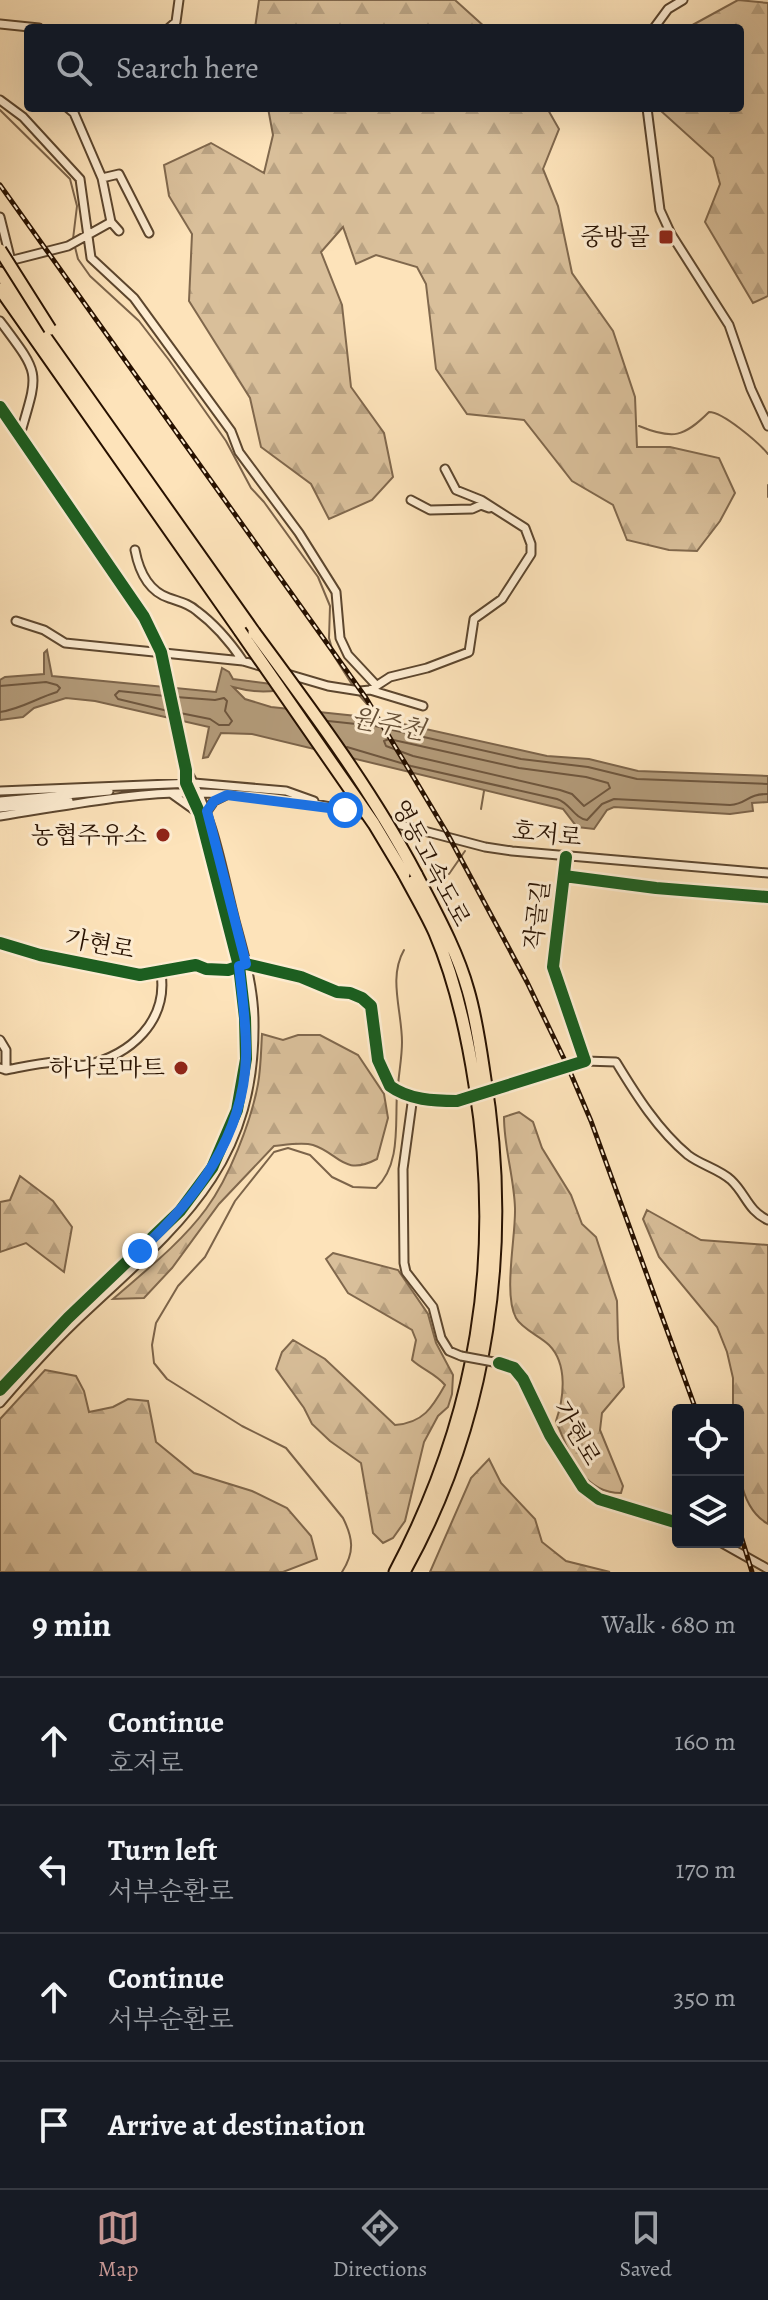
<!DOCTYPE html>
<html lang="en">
<head>
<meta charset="utf-8">
<style>
  body { margin:0; font-family:Alegreya,"Noto Serif KR",serif; background:#20242c; color:#f1f3f6 }
  .controls { position:absolute; right:24px; bottom:24px; display:grid; overflow:hidden; border-radius:8px; box-shadow:0 8px 32px #0002 }
  .controls button { width:72px; height:72px; display:grid; place-items:center; padding:0; border:0; border-bottom:2px solid #363941; background:#171b24; color:#f1f3f6; font:40px sans-serif }
  .stop { position:absolute; width:24px; height:24px; margin:-18px; border:6px solid #1a73e8; border-radius:50%; background:#fff }
  .stop.end { background:#1a73e8; border-color:#fff; box-shadow:0 2px 8px #0008 }
  .list { margin:0; padding:0; list-style:none }
  h2 { display:flex; justify-content:space-between; align-items:center; height:104px; margin:0; padding:0 32px; font-size:34px }
  h2 small { font-size:26px; font-weight:400; color:#9ea1a6 }
  .list li { display:grid; grid-template-columns:52px 1fr auto; gap:24px; align-items:center; box-sizing:border-box; height:128px; padding:0 32px; border-top:2px solid #363941 }
  .list b { display:block; font-size:30px; white-space:nowrap }
  .list p { margin:0; font-size:26px; white-space:nowrap; color:#9ea1a6 }
  .list em { font-size:26px; font-style:normal; color:#9ea1a6 }
  .icon { flex:none; width:44px; height:44px; fill:none; stroke:currentColor; stroke-width:2; stroke-linecap:round; stroke-linejoin:round }
  .map { position:relative; flex:none; width:768px; height:1572px; overflow:hidden }
  .search { position:absolute; background:#171b24; box-shadow:0 8px 32px #0002; left:24px; right:24px; top:24px; height:88px; display:flex; align-items:center; gap:20px; box-sizing:border-box; padding:0 28px; border-radius:8px; color:#9ea1a6; font-size:30px }
  .sheet { height:616px; background:#171b24 }
  nav { display:flex; justify-content:space-around; align-items:center; box-sizing:border-box; height:112px; border-top:2px solid #363941; background:#171b24; font-size:22px; color:#9ea1a6 }
  nav a { display:grid; justify-items:center; gap:4px }
  nav .on { color:#c59692 }
  .map>svg:first-child { display:block }
</style>
</head>
<body>
<div class="map">
<svg width="768" height="1572" viewBox="0 0 768 1572">
  <defs>
    <pattern id="forest-firs" width="22" height="20" patternUnits="userSpaceOnUse" patternTransform="scale(2)"><rect width="22" height="20" fill="#d9bf9a"/><path d="M5 1l3.5 6h-7zM16 11l3.5 6h-7z" fill="#baa383"/></pattern>
  </defs>
  <rect width="100%" height="100%" fill="#fde3ba"/>
  <filter id="stains"><feTurbulence type="fractalNoise" baseFrequency=".0025" numOctaves="4"/><feColorMatrix values="0 0 0 0 .2 0 0 0 0 .09 0 0 0 0 .02 0 0 0 .5 -.17"/></filter>
  <radialGradient id="worn" r=".72"><stop offset=".6" stop-color="#630" stop-opacity="0"/><stop offset="1" stop-color="#630" stop-opacity=".3"/></radialGradient>
  <path fill="url(#forest-firs)" stroke="#80684d" stroke-width="2" d="M259,0H455L486,28H255Z
    M738,0L768,3V296L753,303L705,222L720,184L713,158L661,111L662,108H740V28H687Z
    M268,108H547L559,129L543,169L558,206L572,273L613,331L635,397L637,447H670L719,458L735,493L720,521L697,551L669,550L627,540L613,505L572,481L524,420L467,414L436,369L426,284L417,267L376,255L356,264L343,227L321,252L342,305L351,387L384,433L393,477L372,500L329,519L311,484L261,447L250,398L189,301L192,234L169,196L164,165L211,143L264,173L273,135Z
    M262,1034L283,1040L298,1035H320L358,1055L384,1094L388,1118L377,1159C343,1177 339,1153 313,1145C302,1142 285,1145 274,1146L219,1204L172,1268L144,1298L113,1299C145,1271 181,1243 206,1209C229,1178 251,1122 258,1084C261,1067 261,1050 262,1034Z
    M519,1112L533,1122L542,1148L571,1195L582,1224L596,1237L617,1301L618,1339L624,1387L602,1413L600,1430L623,1486L621,1493C581,1493 569,1452 556,1421C564,1398 568,1364 549,1345C540,1336 522,1329 516,1318C503,1294 516,1236 515,1208C514,1177 504,1148 504,1117Z
    M20,1176L53,1201L72,1227L64,1272L26,1243L0,1252V1202L10,1200Z
    M647,1210L701,1240L768,1245V1524C732,1503 738,1446 738,1410H733V1378L727,1352L717,1327L659,1257L643,1219Z
    M333,1253L398,1270L428,1314L436,1343L453,1375L452,1394L448,1407L438,1416L424,1442L405,1521L393,1538L383,1543L373,1533L361,1463L330,1441L312,1424L304,1408L276,1369L282,1352L293,1340L325,1359L395,1425C423,1423 432,1408 445,1385C436,1374 423,1370 412,1360L416,1340L412,1330L348,1293L326,1259Z
    M45,1370L76,1376L84,1391L89,1412L113,1407L128,1399L148,1401L156,1442L194,1473L252,1491L287,1508L311,1536L317,1559L283,1572H0V1419Z
    M489,1459L501,1483L535,1519L542,1542L566,1561L610,1572H430L471,1478Z"/>
  <path fill="#b49c7b" stroke="#7c644a" stroke-width="2" d="M47,650L52,676L216,692L222,668L229,672L233,679L295,687C271,693 255,693 233,687L245,699L271,707L376,718L547,756L589,759L638,771L768,776V802L752,803L753,811L730,814L614,807L607,810L594,829L577,827L563,809L555,807L252,734L221,733L208,757L203,758L209,727L95,701L66,698L34,708L23,717L0,720V680L5,677L44,674V653Z"/>
  <g fill="none" stroke-linecap="round" stroke-linejoin="round">
    <path stroke="#6e563e" stroke-width="2" d="M0,686L46,682L57,685L60,688L57,692C37,698 21,709 0,712
      M165,696L119,691L115,695L118,699L168,711
      M176,697L215,700L224,698L227,701L225,711L232,721L229,725H219L210,719L180,713
      M328,721L375,726L521,759L588,767L637,779L768,784
      M389,739L519,768L586,777L608,783L610,788L584,806L572,794L560,790L413,756L386,746L384,741Z
      M347,747L411,766L557,799C570,803 574,818 587,820L602,804L614,799L730,805C748,804 746,794 768,794"/>
    <path stroke="#7c644a" stroke-width="2" d="M0,110L70,179L77,206L73,239L78,259L90,276L139,321L169,360L226,441L251,488L264,502L318,577L330,606L329,638L334,656L353,686
      M639,426C673,440 684,437 709,412C723,412 758,442 768,454
      M768,485V497
      M359,695L381,720
      M481,809L484,791
      M449,874L465,851
      M398,1086C399,1072 402,1057 402,1042C402,1011 388,978 404,950
      M342,1572C355,1552 353,1538 343,1518L286,1448L242,1426L167,1379L154,1363L152,1345L156,1323L178,1286L205,1257L235,1201L274,1152L288,1148L310,1155L332,1177L353,1187L376,1188C401,1165 395,1124 397,1093"/>
    <path stroke="#ddc49e" stroke-width="7" stroke-dasharray="7 3.5" stroke-linecap="butt" d="M541,1075L576,1064
      M457,1101L512,1084"/>
    <defs>
      <path id="minor" d="M0,24L39,28
        M169,28L176,22L179,0
        M654,28L668,9L683,0
        M0,100L23,117L80,179L91,258L134,298L231,431L239,452L299,533L336,592L340,638L348,655L376,685
        M68,108L74,113L102,178L111,222L119,231
        M647,108L660,210L671,234L729,325L751,389L768,426
        M102,178L119,174L149,233
        M0,217L11,261
        M13,260L68,246L111,222
        M0,321C41,376 39,370 20,435
        M0,407L144,617L161,652L186,770V783L200,814L239,966L245,1018L246,1059L237,1110L212,1168L180,1211L68,1318L0,1390
        M411,500L430,510L472,509L481,505L489,508
        M135,550C139,571 148,591 169,598C180,602 188,603 197,611C216,625 230,642 243,661
        M16,621L44,630L65,643L243,661L328,686L360,691L370,690L390,677L427,668L469,652L474,619L502,599L531,554V544L525,528L481,500L456,490L445,469
        M370,690L423,706
        M0,791L194,783L286,791L314,801
        M172,794L200,814
        M0,801L109,791
        M0,808L69,801
        M207,811L214,801L226,795
        M0,816C66,806 135,791 202,793C256,794 314,802 366,815
        M386,821L485,847L512,851L768,873
        M566,857L553,967L585,1061L576,1064
        M0,943L40,955L140,975L196,965L206,969L228,970L246,964L301,977L337,992L350,993L362,998L371,1006L378,1060L390,1086C409,1100 434,1101 457,1101
        M0,1040L6,1050V1070
        M585,1061L616,1062C636,1095 658,1130 688,1155C701,1165 719,1169 731,1180C746,1194 748,1211 768,1220
        M0,1068L6,1070C22,1067 39,1063 55,1062C66,1061 76,1067 86,1065C131,1055 168,1021 161,973
        M512,1084L541,1075
        M413,1096L403,1169L404,1263L406,1272L433,1307L441,1338L449,1351L461,1356
        M499,1363L514,1368L523,1379L550,1435L583,1487L599,1499L678,1523
        M0,1403C24,1375 48,1348 74,1323C172,1230 256,1171 254,1022C254,988 244,954 235,921C222,870 214,817 187,771
        M720,1542L768,1569"/>
      <path id="highway" d="M0,273L254,632
        M0,289L240,631
        M395,1572C477,1417 503,1258 475,1085C467,1033 456,982 435,933C426,913 414,893 404,874
        M404,1572C489,1420 513,1244 484,1073C480,1046 476,1017 468,990C457,950 435,911 416,874"/>
    </defs>
    <use href="#minor" stroke="#5c462e" stroke-width="11"/>
    <use href="#highway" stroke="#271100" stroke-width="15"/>
    <use href="#minor" stroke="#feedd2" stroke-width="7"/>
    <use href="#highway" stroke="#fde3ba" stroke-width="11"/>
    <defs>
      <path id="rail" d="M0,185L366,698L447,833L527,982L568,1067L591,1121L696,1410
        M738,1526L752,1572"/>
    </defs>
    <use href="#rail" stroke="#271100" stroke-width="5"/>
    <use href="#rail" stroke="#feedd2" stroke-width="2" stroke-dasharray="6" stroke-linecap="butt"/>
    <defs>
      <path id="minor-bridge" d="M461,1356L499,1363"/>
      <path id="highway-bridge" d="M0,250L50,329
        M240,631L374,824L404,874
        M254,632C311,709 371,789 416,874"/>
    </defs>
    <use href="#minor-bridge" stroke="#5c462e" stroke-width="11" stroke-linecap="butt"/>
    <use href="#highway-bridge" stroke="#271100" stroke-width="15" stroke-linecap="butt"/>
    <use href="#minor-bridge" stroke="#feedd2" stroke-width="7"/>
    <use href="#highway-bridge" stroke="#fde3ba" stroke-width="11"/>
    <defs>
      <path id="cycleway" d="M0,407L144,617L161,652L186,770V783L200,814L239,966L245,1018L246,1059L237,1110L212,1168L180,1211L68,1318L0,1390
        M564,876L656,888L768,897
        M0,943L40,955L140,975L196,965L206,969L228,970L246,964L301,977L337,992L350,993L362,998L371,1006L378,1060L390,1086C409,1100 434,1101 457,1101L585,1061L553,967L566,857
        M499,1363L514,1368L523,1379L550,1435L583,1487L599,1499L678,1523"/>
    </defs>
    <use href="#cycleway" stroke="#feedd2" stroke-width="17"/>
    <use href="#cycleway" stroke="#1b5e20" stroke-width="12"/>
  </g>
  <g fill="none" stroke-linecap="round" stroke-linejoin="round">
    <path stroke="#1a73e8" stroke-width="10" d="M140,1251C196,1199 243,1137 246,1058C247,1027 242,996 239,966L246,964L207,811L214,801L227,795L345,810"/>
  </g>
  <g fill="#8f2418" stroke="#feedd2" stroke-width="3">
    <rect x="658" y="229" width="16" height="16" rx="4"/>
    <circle cx="163" cy="835" r="8"/>
    <circle cx="181" cy="1068" r="8"/>
  </g>
  <g text-anchor="middle" dominant-baseline="central" stroke-width="6" stroke-linejoin="round" paint-order="stroke">
    <g font-size="24" fill="#271100" stroke="#feedd2" text-anchor="end">
      <text x="650" y="237">중방골</text>
      <text x="147" y="835">농협주유소</text>
      <text x="165" y="1068">하나로마트</text>
    </g>
    <g font-size="24" fill="#271100" stroke="#feedd2">
      <text transform="translate(547 834) rotate(6)">호저로</text>
      <text transform="translate(431 863) rotate(62)">영동고속도로</text>
      <text transform="translate(537 915) rotate(-83)">작골길</text>
      <text transform="translate(100 944) rotate(11)">가현로</text>
      <text transform="translate(577 1433) rotate(60)">가현로</text>
    </g>
    <g font-size="26" font-style="italic" fill="#665037" stroke="#feedd2">
      <text transform="translate(388 724) rotate(11)">원주천</text>
    </g>
  </g>
  <rect width="100%" height="100%" filter="url(#stains)"/>
  <rect width="100%" height="100%" fill="url(#worn)"/>
</svg>
<div class="controls">
<button><svg class="icon" aria-label="locate" viewBox="0 0 24 24"><circle cx="12" cy="12" r="6"/><path d="M12 2v4M12 18v4M2 12h4M18 12h4"/></svg></button>
<button><svg class="icon" aria-label="layers" viewBox="0 0 24 24"><path d="M12 4l9 5-9 5-9-5zM3 14l9 5 9-5"/></svg></button>
</div>
<div class="stop" style="left:345px;top:810px"></div>
<div class="stop end" style="left:140px;top:1251px"></div>
<div class="search"><svg class="icon" aria-label="search" viewBox="0 0 24 24"><circle cx="10" cy="10" r="6"/><path d="M15 15l6 6"/></svg>Search here</div>
</div>
<section class="sheet">
<h2>9 min<small>Walk · 680 m</small></h2>
<ul class="list">
<li><svg class="icon" aria-label="ahead" viewBox="0 0 24 24"><path d="M12 20V5M6 11l6-6 6 6"/></svg><div><b>Continue</b><p>호저로</p></div><em>160 m</em></li>
<li><svg class="icon" aria-label="left" viewBox="0 0 24 24"><path d="M17 20v-9H6M10 6l-5 5 5 5"/></svg><div><b>Turn left</b><p>서부순환로</p></div><em>170 m</em></li>
<li><svg class="icon" aria-label="ahead" viewBox="0 0 24 24"><path d="M12 20V5M6 11l6-6 6 6"/></svg><div><b>Continue</b><p>서부순환로</p></div><em>350 m</em></li>
<li><svg class="icon" aria-label="arrive" viewBox="0 0 24 24"><path d="M6 21V4h12l-3 4 3 4H6"/></svg><div><b>Arrive at destination</b></div></li>
</ul>
</section>
<nav>
<a class="on"><svg class="icon" aria-label="map" viewBox="0 0 24 24"><path d="M3 6l6-2 6 2 6-2v14l-6 2-6-2-6 2zM9 4v14M15 6v14"/></svg>Map</a>
<a><svg class="icon" aria-label="directions" viewBox="0 0 24 24"><path d="M12 3l9 9-9 9-9-9zM9 14v-3h6M13 9l2 2-2 2"/></svg>Directions</a>
<a><svg class="icon" aria-label="saved" viewBox="0 0 24 24"><path d="M7 4h10v16l-5-4-5 4z"/></svg>Saved</a>
</nav>
</body>
</html>
